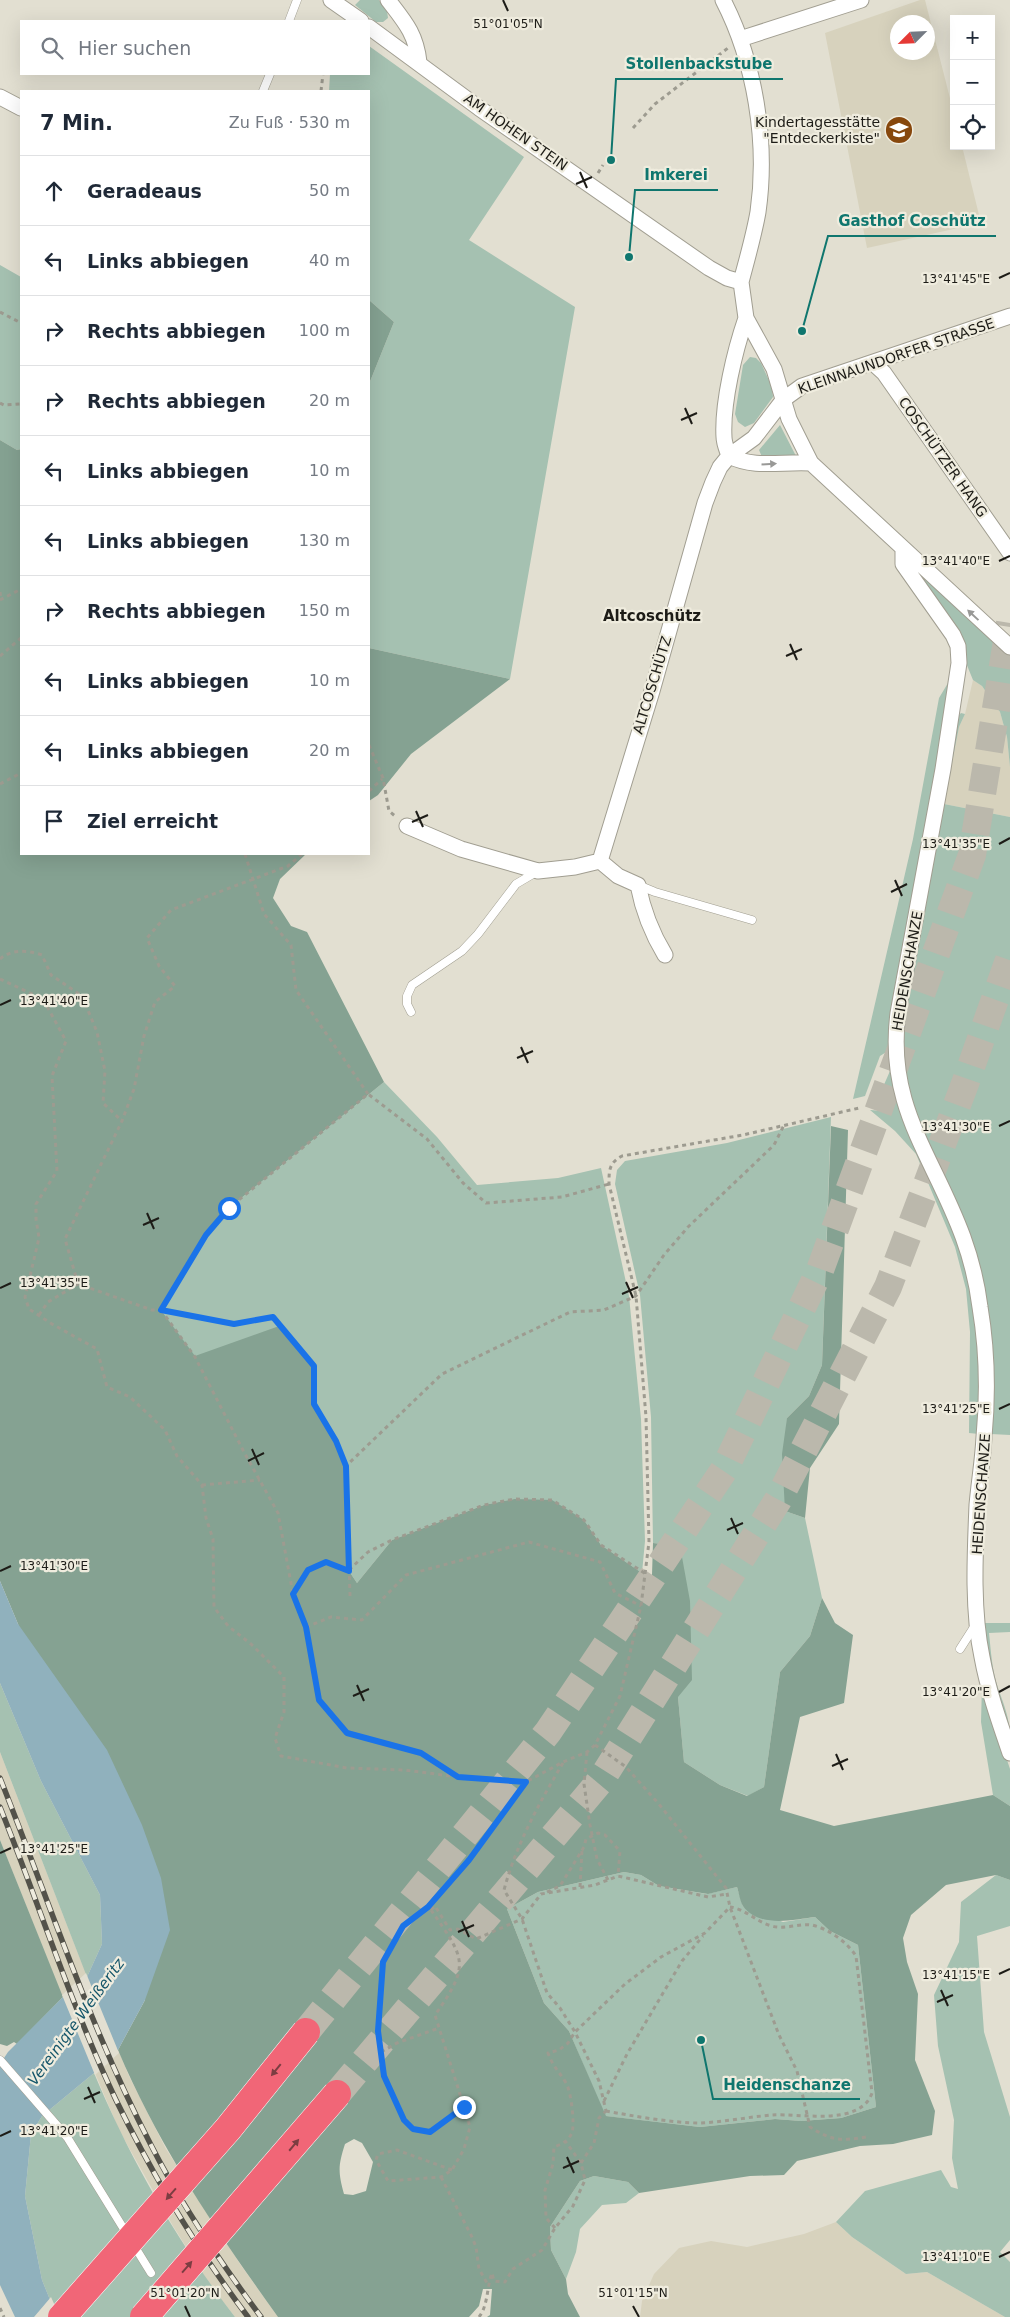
<!DOCTYPE html>
<html lang="de">
<head>
<meta charset="utf-8">
<style>
  body { margin:0; font-family:"DejaVu Sans",sans-serif; background:#f2f2f3; color:#1f2937 }
  .controls { position:absolute; right:15px; top:15px; display:grid; overflow:hidden; border-radius:0px; box-shadow:0 5px 20px #0002 }
  .controls button { width:45px; height:45px; display:grid; place-items:center; padding:0; border:0; border-bottom:1px solid #e0e1e3; background:#fff; color:#1f2937; font:25px sans-serif }
  .compass { position:absolute; left:890px; top:15px; width:45px; height:45px; border-radius:50%; background:#fff; box-shadow:0 5px 20px #0002; rotate:246deg }
  .stop { position:absolute; width:15px; height:15px; margin:-11px; border:4px solid #1a73e8; border-radius:50%; background:#fff }
  .stop.end { background:#1a73e8; border-color:#fff; box-shadow:0 1px 5px #0008 }
  .list { margin:0; padding:0; list-style:none }
  h2 { display:flex; justify-content:space-between; align-items:center; height:65px; margin:0; padding:0 20px; font-size:21px }
  h2 small { font-size:16px; font-weight:400; color:#747a83 }
  .list li { display:grid; grid-template-columns:32px 1fr auto; gap:15px; align-items:center; box-sizing:border-box; height:70px; padding:0 20px; border-top:1px solid #e0e1e3 }
  .list b { display:block; font-size:19px; white-space:nowrap }
  .list em { font-size:16px; font-style:normal; color:#747a83 }
  .icon { flex:none; width:28px; height:28px; fill:none; stroke:currentColor; stroke-width:2; stroke-linecap:round; stroke-linejoin:round }
  .map { position:relative; flex:none; width:1010px; height:2317px; overflow:hidden }
  .search { position:absolute; background:#fff; box-shadow:0 5px 20px #0002; left:20px; top:20px; width:350px; height:55px; display:flex; align-items:center; gap:12px; box-sizing:border-box; padding:0 18px; border-radius:0px; color:#747a83; font-size:19px }
  .panel { position:absolute; background:#fff; box-shadow:0 5px 20px #0002; left:20px; top:90px; width:350px; height:765px; border-radius:0px }
  .map>svg:first-child { display:block }
</style>
</head>
<body>
<div class="map">
<svg width="1010" height="2317" viewBox="0 0 1010 2317">
  <rect width="100%" height="100%" fill="#e2dfd1"/>
  <path fill="#d7d2bd" fill-rule="evenodd" d="M920,0H925L954,114V146H962L981,223L867,248L825,33ZM928,22V52H898V22Z
    M973,680L982,686L1000,712L1007,737L1010,767V817L944,804L959,727L965,714Z
    M0,1752L79,1956L129,2076L166,2149L240,2264L278,2317H235L210,2285L173,2226L119,2130L56,1981L0,1840Z
    M836,2222L852,2237L906,2274L927,2272L1005,2317H640L642,2301L654,2274L679,2248L711,2241L747,2247L804,2234Z"/>
  <path fill="#a5c1b1" d="M360,0H379L387,11L388,18L383,22H376L355,5Z
    M369,46L524,157L469,240L575,307L510,679L369,648V384L394,322L369,300V91H329L330,74H369Z
    M0,265L21,277V449L17,450L0,440Z
    M750,357L756,358L761,363L772,387L773,397L754,423L745,427L738,422L735,414L743,365Z
    M780,425L796,456L762,457L759,450Z
    M918,573L1010,638V767L1007,737L1000,712L982,686L973,680L964,658Z
    M954,673L891,1049L880,1056L865,1096L853,1099L913,839L939,698Z
    M961,713L965,714L959,727L944,804L1010,817V1435L991,1434L988,1323L908,1098L900,1035L959,715Z
    M890,1071L954,1228L971,1289L980,1361L979,1434L969,1433L970,1332L966,1289L955,1247L916,1154L895,1131L870,1110L883,1111L889,1095L883,1087Z
    M384,1082L437,1137L477,1185L558,1178L601,1168L629,1296L641,1419L645,1541L642,1573L601,1545L584,1520L514,1499L484,1505L392,1540L357,1583L349,1571L346,1466L336,1441L314,1404V1366L282,1326L195,1357L161,1310L206,1235L229,1208Z
    M831,1117L822,1365L809,1396L787,1418L785,1511L805,1518L822,1598L810,1636L780,1672L764,1787L748,1796L720,1785L684,1762L678,1697L680,1546L653,1543L651,1417L640,1295L615,1184L617,1170L625,1161L727,1143Z
    M984,1623H1010V1632L989,1633C991,1652 992,1670 998,1688C1004,1705 1010,1719 1010,1737L991,1675Z
    M0,1683L41,1781L100,1895L102,1944L87,1977L0,1752Z
    M982,1685L1010,1769V1806L993,1795L981,1722Z
    M624,1872L641,1875L659,1886L707,1894L737,1887L743,1906L783,1922L815,1917L830,1931L858,1945L876,2107L841,2118L801,2121L775,2119L700,2127L605,2116L569,2031L544,2003L507,1909L538,1892Z
    M996,1875L1010,1880V1926L977,1936L984,2032L1010,2117V2240L1000,2252L1010,2262V2317H1005L927,2272L906,2274L852,2237L836,2222L865,2191L941,2170L951,2187L958,2189L952,2158L954,2120L938,2046L934,1995L959,1942L961,1902Z
    M94,2073C130,2159 178,2243 235,2317H57L42,2280L25,2196L31,2134L42,2116Z
    M594,2176L628,2182L639,2193L626,2203L602,2205L580,2229L576,2252L566,2279L551,2250L550,2227L580,2181Z"/>
  <path fill="#85a292" fill-rule="evenodd" d="M369,300L394,322L369,384Z
    M0,440L17,450L21,449V854H306L280,879L273,898L291,926L307,932L384,1082L229,1208L206,1235L161,1310L195,1356L282,1325L314,1366V1404L336,1441L346,1466L349,1571L357,1583L392,1540L484,1505L514,1499L552,1500L584,1520L601,1545L642,1573L652,1575L653,1543L680,1546L690,1601L692,1680L678,1697L684,1762L720,1785L747,1796L764,1787L780,1672L810,1636L822,1598L835,1623L853,1635L844,1703L800,1717L780,1810L834,1826L993,1795L1010,1806V1880L996,1875L946,1885L911,1915L903,1938L907,1962L918,1994L915,2060L935,2111L932,2135L893,2144L860,2146L797,2161L784,2175L750,2176L639,2193L628,2182L594,2176L580,2181L550,2227L551,2250L566,2279L568,2294L580,2317H487L490,2315L492,2289H483L479,2306L469,2317H278C217,2232 159,2147 118,2050L145,2000L18,1624L0,1581ZM624,1872L641,1875L659,1886L708,1894L737,1887C739,1893 740,1901 743,1906C759,1928 792,1920 815,1917L830,1931L858,1945L876,2107L841,2118L801,2121L775,2119L700,2127L606,2116L569,2031L544,2003L507,1909L538,1892ZM354,2139L362,2143L373,2162L366,2191L353,2195L344,2194C338,2172 338,2166 345,2144Z
    M369,648L510,679L411,754L378,795L369,801Z
    M831,1126L848,1130L839,1424L810,1468L805,1518L785,1511L782,1454L787,1418L809,1396L822,1365Z
    M0,1840L63,1997L17,2044L14,2042L7,2046L0,2044Z"/>
  <path fill="#90b1bd" d="M0,1581L18,1624L107,1750L142,1825L161,1878L170,1930L145,2000L118,2050L94,2073L42,2116L31,2134L25,2196L42,2280L57,2317H15L0,2285V2064L8,2052L63,1997L87,1977L102,1944L100,1895L41,1781L0,1683Z"/>
  <path fill="#e2dfd1" d="M86,1973L119,2053L95,2075L62,1995Z
    M51,2297L60,2317H34Z"/>
  <g fill="none" stroke-linecap="round" stroke-linejoin="round">
    <path stroke="#bbb8ac" stroke-width="28" stroke-dasharray="28 14" stroke-linecap="butt" d="M306,2032L548,1732L724,1470L820,1270L972,855L1010,623
      M337,2094L601,1780L778,1500L888,1287L966,1081L1010,957"/>
    <defs>
      <path id="service" d="M289,21L297,0
        M263,91L270,74
        M638,885L655,892L752,920
        M411,1012L407,1004V996L412,985L462,951L478,934L516,884L538,871
        M960,1649L976,1624
        M0,2060L67,2137L151,2273"/>
      <path id="minor" d="M331,0L361,21
        M388,0C405,22 416,34 419,62
        M723,0C755,62 768,142 758,212C754,235 747,259 741,282L746,318L774,369L789,419L811,463L1010,647
        M369,27L479,108L709,268L727,278L741,282
        M740,39L861,0
        M0,97L21,108
        M746,318C735,350 722,403 724,437C724,443 727,450 729,456C755,469 783,461 811,463
        M873,363L884,373L1010,553
        M903,549V564L953,635L958,646L959,663L943,769L898,1013C886,1107 933,1155 963,1237C971,1259 977,1283 980,1307C987,1349 988,1394 984,1437C983,1459 979,1482 977,1505C975,1553 972,1610 982,1657C988,1690 999,1721 1010,1753
        M407,826L461,849L538,871L575,867L600,861
        M600,861L652,691L705,503L713,482L720,467L729,456L754,438L784,399L802,386L1010,316
        M600,861L618,876L638,885C643,911 651,932 665,955"/>
    </defs>
    <use href="#service" stroke="#a19e91" stroke-width="9"/>
    <use href="#minor" stroke="#a19e91" stroke-width="17"/>
    <path stroke="#9d9b90" stroke-width="3" stroke-dasharray="4 4" stroke-linecap="butt" d="M321,91L323,74
      M633,128L655,104L728,48
      M598,173L603,165
      M0,312L21,323
      M0,403L4,405L21,404
      M0,592L1,600
      M0,600L21,589
      M0,656L21,638
      M369,745L383,778L389,811L395,816
      M0,784L21,773
      M369,791L382,779
      M245,854L264,914L291,945L296,990L368,1094
      M0,959C12,949 27,950 42,955L51,975L82,996L97,1032L105,1071L103,1103L122,1121
      M0,979L43,999L66,1041L52,1076L57,1171L36,1204V1219L39,1238L25,1297L29,1309L52,1324L97,1349L107,1387L130,1397L165,1430L177,1456L202,1485L206,1518L213,1539L214,1607L228,1626L251,1644L284,1677V1712L275,1738L281,1756L347,1768L405,1770L458,1777L525,1782
      M78,1284L65,1239L122,1121L134,1089L144,1036L155,1002L175,986L159,966L147,938L171,910L288,866L302,854
      M161,1310L195,1357L244,1452L278,1513L293,1594L306,1627L319,1700L347,1733L421,1753L456,1776
      M161,1310L206,1235L229,1208L368,1094L427,1139L463,1183L486,1203L562,1197L609,1184
      M39,1315L48,1302L78,1284L152,1310H161L234,1325L273,1317L314,1366V1404L336,1441L346,1466
      M202,1485L260,1480
      M349,1570L368,1552L392,1540L484,1505L514,1499L552,1500L584,1520L601,1545L646,1574
      M293,1594L308,1569L326,1562L349,1571
      M350,1596L346,1466L442,1374L570,1312L604,1310L636,1296L664,1255L688,1227L774,1145L784,1125
      M306,1627L331,1617L362,1620L406,1575L529,1542L600,1562L615,1593L641,1606
      M595,1745L626,1767L658,1803L726,1888L730,1907L779,2035L797,2071L810,2127C832,2141 841,2141 866,2137
      M587,1752L584,1784L590,1825L597,1859L608,1880
      M563,1763C539,1803 516,1845 504,1890L522,1919L547,1993L560,2008L575,2032L599,2081L606,2111
      M580,1887L582,1850
      M547,1892L560,1886L584,1847L586,1839L598,1833L605,1835L620,1851L618,1876
      M431,1910L435,1906L450,1930L458,1929L476,1939L522,1919L541,1894L595,1885L618,1876L708,1897L727,1894
      M431,1910C465,1959 471,1964 435,2015L464,2107
      M381,2052L397,2043L439,2028
      M604,2101L627,2054L682,1961L703,1936
      M606,2111C633,2116 672,2123 700,2123C724,2122 748,2117 772,2115C800,2113 860,2127 872,2093L856,1956C847,1942 829,1929 812,1925C799,1923 785,1930 772,1926C756,1922 746,1909 730,1907
      M581,2163L594,2143L599,2118L606,2111
      M452,2170L397,2150L378,2154L376,2160L388,2181L441,2177L452,2170L464,2149L470,2127L464,2107L430,2132L413,2129L404,2120L384,2076L378,2031L383,1962L403,1925L428,1907L469,1860L526,1782L563,1762L587,1752L595,1745L620,1696L641,1606L649,1542L646,1417L636,1296L609,1184C609,1170 609,1163 622,1156L743,1135L859,1108
      M441,2177L472,2237L476,2247L479,2269L487,2283
      M555,2228L546,2218L545,2190L553,2164L554,2147C562,2144 568,2141 572,2133C575,2123 571,2091 566,2083C559,2071 553,2067 548,2053L559,2050L568,2043L575,2032L625,1984L661,1957L705,1933L730,1907
      M0,2308L4,2317
      M479,2317C488,2306 487,2286 492,2273L494,2281L505,2282L513,2269L542,2250L555,2228L573,2206L585,2180L581,2163L566,2142"/>
    <use href="#service" stroke="#fff" stroke-width="8"/>
    <use href="#minor" stroke="#fff" stroke-width="15"/>
    <defs>
      <path id="rail" d="M0,1778C49,1901 90,2028 151,2145C182,2206 221,2263 261,2317
        M0,1807C39,1904 71,2005 116,2100C153,2176 197,2249 248,2317"/>
    </defs>
    <use href="#rail" stroke="#53524a" stroke-width="5.5"/>
    <use href="#rail" stroke="#efecde" stroke-width="4" stroke-dasharray="11" stroke-linecap="butt"/>
    <defs>
      <path id="motorway-bridge" d="M62,2317L228,2129L306,2032
        M144,2317L337,2094"/>
    </defs>
    <use href="#motorway-bridge" stroke="#fff" stroke-width="29" stroke-linecap="butt"/>
    <use href="#motorway-bridge" stroke="#f16677" stroke-width="28"/>
  </g>
  <defs><path id="oneway-solid" d="M-6-.8H1V-3.2L6.5 0L1 3.2V.8H-6Z" transform="scale(1.25)"/></defs>
  <g fill="#999997">
    <use href="#oneway-solid" transform="translate(769 464) rotate(-4)"/>
    <use href="#oneway-solid" transform="translate(973 615) rotate(-137)"/>
  </g>
  <g fill="#7c3d42">
    <use href="#oneway-solid" transform="translate(276 2070) rotate(129)"/>
    <use href="#oneway-solid" transform="translate(294 2145) rotate(-50)"/>
    <use href="#oneway-solid" transform="translate(171 2194) rotate(131)"/>
    <use href="#oneway-solid" transform="translate(187 2267) rotate(-49)"/>
  </g>
  <g fill="none" stroke-linecap="round" stroke-linejoin="round">
    <path stroke="#1a73e8" stroke-width="6" d="M229,1208L206,1235L161,1310L234,1324L273,1317L314,1366V1404L336,1441L346,1466L349,1571L326,1562L308,1570L293,1594L306,1627L319,1700L347,1733L421,1753L458,1777L526,1782L469,1860L428,1907L403,1926L383,1962L378,2031L384,2076L404,2120L413,2129L430,2132L464,2107"/>
  </g>
  <path fill="none" stroke="#1d1c17" stroke-width="2" d="M503,0L508,11M580,172L587,188M576,184L592,177M999,278L1010,273M685,408L692,424M681,420L697,413M999,561L1010,556M790,644L797,660M786,656L802,649M416,811L423,827M412,822L428,815M999,844L1010,838M895,880L902,896M891,892L907,884M0,1005L11,1000M521,1047L528,1063M517,1058L533,1051M999,1126L1010,1121M147,1213L154,1229M143,1225L159,1218M626,1282L633,1298M0,1288L11,1283M622,1294L638,1287M999,1409L1010,1404M252,1449L259,1465M248,1461L264,1453M731,1518L738,1534M727,1530L743,1523M0,1571L11,1566M357,1685L364,1701M999,1692L1010,1686M353,1696L369,1689M836,1754L843,1770M832,1766L848,1759M0,1853L11,1848M462,1921L469,1937M458,1932L474,1925M999,1974L1010,1969M941,1990L948,2006M937,2002L953,1995M88,2087L95,2103M84,2099L100,2092M0,2136L11,2131M567,2157L574,2173M563,2168L579,2161M999,2257L1010,2252M185,2306L190,2317M633,2306L639,2317"/>
  <defs>
    <symbol id="school-disc" viewBox="-11 -11 22 22"><circle r="9.5" fill="#87480d" stroke="#efecde"/><path d="M0-5L7-2L0 1L-7-2ZM-4 1L0 2.5L4 1V4Q0 6-4 4Z" fill="#fff"/></symbol>
  </defs>
  <g fill-rule="evenodd">
    <use href="#school-disc" x="883" y="114" width="32" height="32"/>
  </g>
  <g text-anchor="middle" dominant-baseline="central" stroke-width="4.5" stroke-linejoin="round" paint-order="stroke">
    <g font-size="14" fill="#1d1c17" stroke="#efecde" text-anchor="end">
      <text x="880" y="122">Kindertagesstätte<tspan x="880" dy="16">"Entdeckerkiste"</tspan></text>
    </g>
    <g font-size="14" fill="#1d1c17" stroke="#efecde">
      <text transform="translate(516 132) rotate(35)">AM HOHEN STEIN</text>
      <text transform="translate(896 356) rotate(-19)">KLEINNAUNDORFER STRASSE</text>
      <text transform="translate(943 457) rotate(55)">COSCHÜTZER HANG</text>
      <text transform="translate(652 685) rotate(-73)">ALTCOSCHÜTZ</text>
      <text transform="translate(907 971) rotate(-80)">HEIDENSCHANZE</text>
      <text transform="translate(981 1494) rotate(-86)">HEIDENSCHANZE</text>
    </g>
    <g font-size="15" font-weight="bold" fill="#1d1c17" stroke="#efecde">
      <text x="652" y="616">Altcoschütz</text>
    </g>
    <g font-size="15" font-style="italic" fill="#15566a" stroke="#efecde">
      <text transform="translate(76 2022) rotate(-54)">Vereinigte Weißeritz</text>
    </g>
  </g>
  <g font-size="12" text-anchor="middle" fill="#1d1c17" stroke="#efecde" stroke-width="4.5" stroke-linejoin="round" paint-order="stroke">
    <text x="508" y="28">51°01'05"N</text>
    <text x="956" y="283">13°41'45"E</text>
    <text x="956" y="565">13°41'40"E</text>
    <text x="956" y="848">13°41'35"E</text>
    <text x="54" y="1005">13°41'40"E</text>
    <text x="956" y="1131">13°41'30"E</text>
    <text x="54" y="1287">13°41'35"E</text>
    <text x="956" y="1413">13°41'25"E</text>
    <text x="54" y="1570">13°41'30"E</text>
    <text x="956" y="1696">13°41'20"E</text>
    <text x="54" y="1853">13°41'25"E</text>
    <text x="956" y="1979">13°41'15"E</text>
    <text x="54" y="2135">13°41'20"E</text>
    <text x="956" y="2261">13°41'10"E</text>
    <text x="185" y="2297">51°01'20"N</text>
    <text x="633" y="2297">51°01'15"N</text>
  </g>
  <path fill="none" stroke="#0f766e" stroke-width="2" d="M611 160L616 79H783M629 257L635 190H718M802 331L828 236H996M701 2040L713 2099H860"/>
  <g fill="#0f766e" stroke="#efecde" stroke-width="2">
    <circle cx="611" cy="160" r="5"/>
    <circle cx="629" cy="257" r="5"/>
    <circle cx="802" cy="331" r="5"/>
    <circle cx="701" cy="2040" r="5"/>
  </g>
  <g font-size="15" text-anchor="middle" font-weight="bold" fill="#0f766e" stroke="#efecde" stroke-width="4.5" stroke-linejoin="round" paint-order="stroke">
    <text x="699" y="69">Stollenbackstube</text>
    <text x="676" y="180">Imkerei</text>
    <text x="912" y="226">Gasthof Coschütz</text>
    <text x="787" y="2090">Heidenschanze</text>
  </g>
</svg>
<div class="controls">
<button>+</button>
<button>−</button>
<button><svg class="icon" aria-label="locate" viewBox="0 0 24 24"><circle cx="12" cy="12" r="6"/><path d="M12 2v4M12 18v4M2 12h4M18 12h4"/></svg></button>
</div>
<svg class="compass" viewBox="-18 -18 36 36"><path d="M0-13l5 13h-10z" fill="#e53935"/><path d="M0 13l5-13h-10z" fill="#747a83"/></svg>
<div class="stop" style="left:229px;top:1208px"></div>
<div class="stop end" style="left:464px;top:2107px"></div>
<div class="search"><svg class="icon" aria-label="search" viewBox="0 0 24 24"><circle cx="10" cy="10" r="6"/><path d="M15 15l6 6"/></svg>Hier suchen</div>
<section class="panel">
<h2>7 Min.<small>Zu Fuß · 530 m</small></h2>
<ul class="list">
<li><svg class="icon" aria-label="ahead" viewBox="0 0 24 24"><path d="M12 20V5M6 11l6-6 6 6"/></svg><div><b>Geradeaus</b></div><em>50 m</em></li>
<li><svg class="icon" aria-label="left" viewBox="0 0 24 24"><path d="M17 20v-9H6M10 6l-5 5 5 5"/></svg><div><b>Links abbiegen</b></div><em>40 m</em></li>
<li><svg class="icon" aria-label="right" viewBox="0 0 24 24"><path d="M7 20v-9h11M14 6l5 5-5 5"/></svg><div><b>Rechts abbiegen</b></div><em>100 m</em></li>
<li><svg class="icon" aria-label="right" viewBox="0 0 24 24"><path d="M7 20v-9h11M14 6l5 5-5 5"/></svg><div><b>Rechts abbiegen</b></div><em>20 m</em></li>
<li><svg class="icon" aria-label="left" viewBox="0 0 24 24"><path d="M17 20v-9H6M10 6l-5 5 5 5"/></svg><div><b>Links abbiegen</b></div><em>10 m</em></li>
<li><svg class="icon" aria-label="left" viewBox="0 0 24 24"><path d="M17 20v-9H6M10 6l-5 5 5 5"/></svg><div><b>Links abbiegen</b></div><em>130 m</em></li>
<li><svg class="icon" aria-label="right" viewBox="0 0 24 24"><path d="M7 20v-9h11M14 6l5 5-5 5"/></svg><div><b>Rechts abbiegen</b></div><em>150 m</em></li>
<li><svg class="icon" aria-label="left" viewBox="0 0 24 24"><path d="M17 20v-9H6M10 6l-5 5 5 5"/></svg><div><b>Links abbiegen</b></div><em>10 m</em></li>
<li><svg class="icon" aria-label="left" viewBox="0 0 24 24"><path d="M17 20v-9H6M10 6l-5 5 5 5"/></svg><div><b>Links abbiegen</b></div><em>20 m</em></li>
<li><svg class="icon" aria-label="arrive" viewBox="0 0 24 24"><path d="M6 21V4h12l-3 4 3 4H6"/></svg><div><b>Ziel erreicht</b></div></li>
</ul>
</section>
</div>
</body>
</html>
